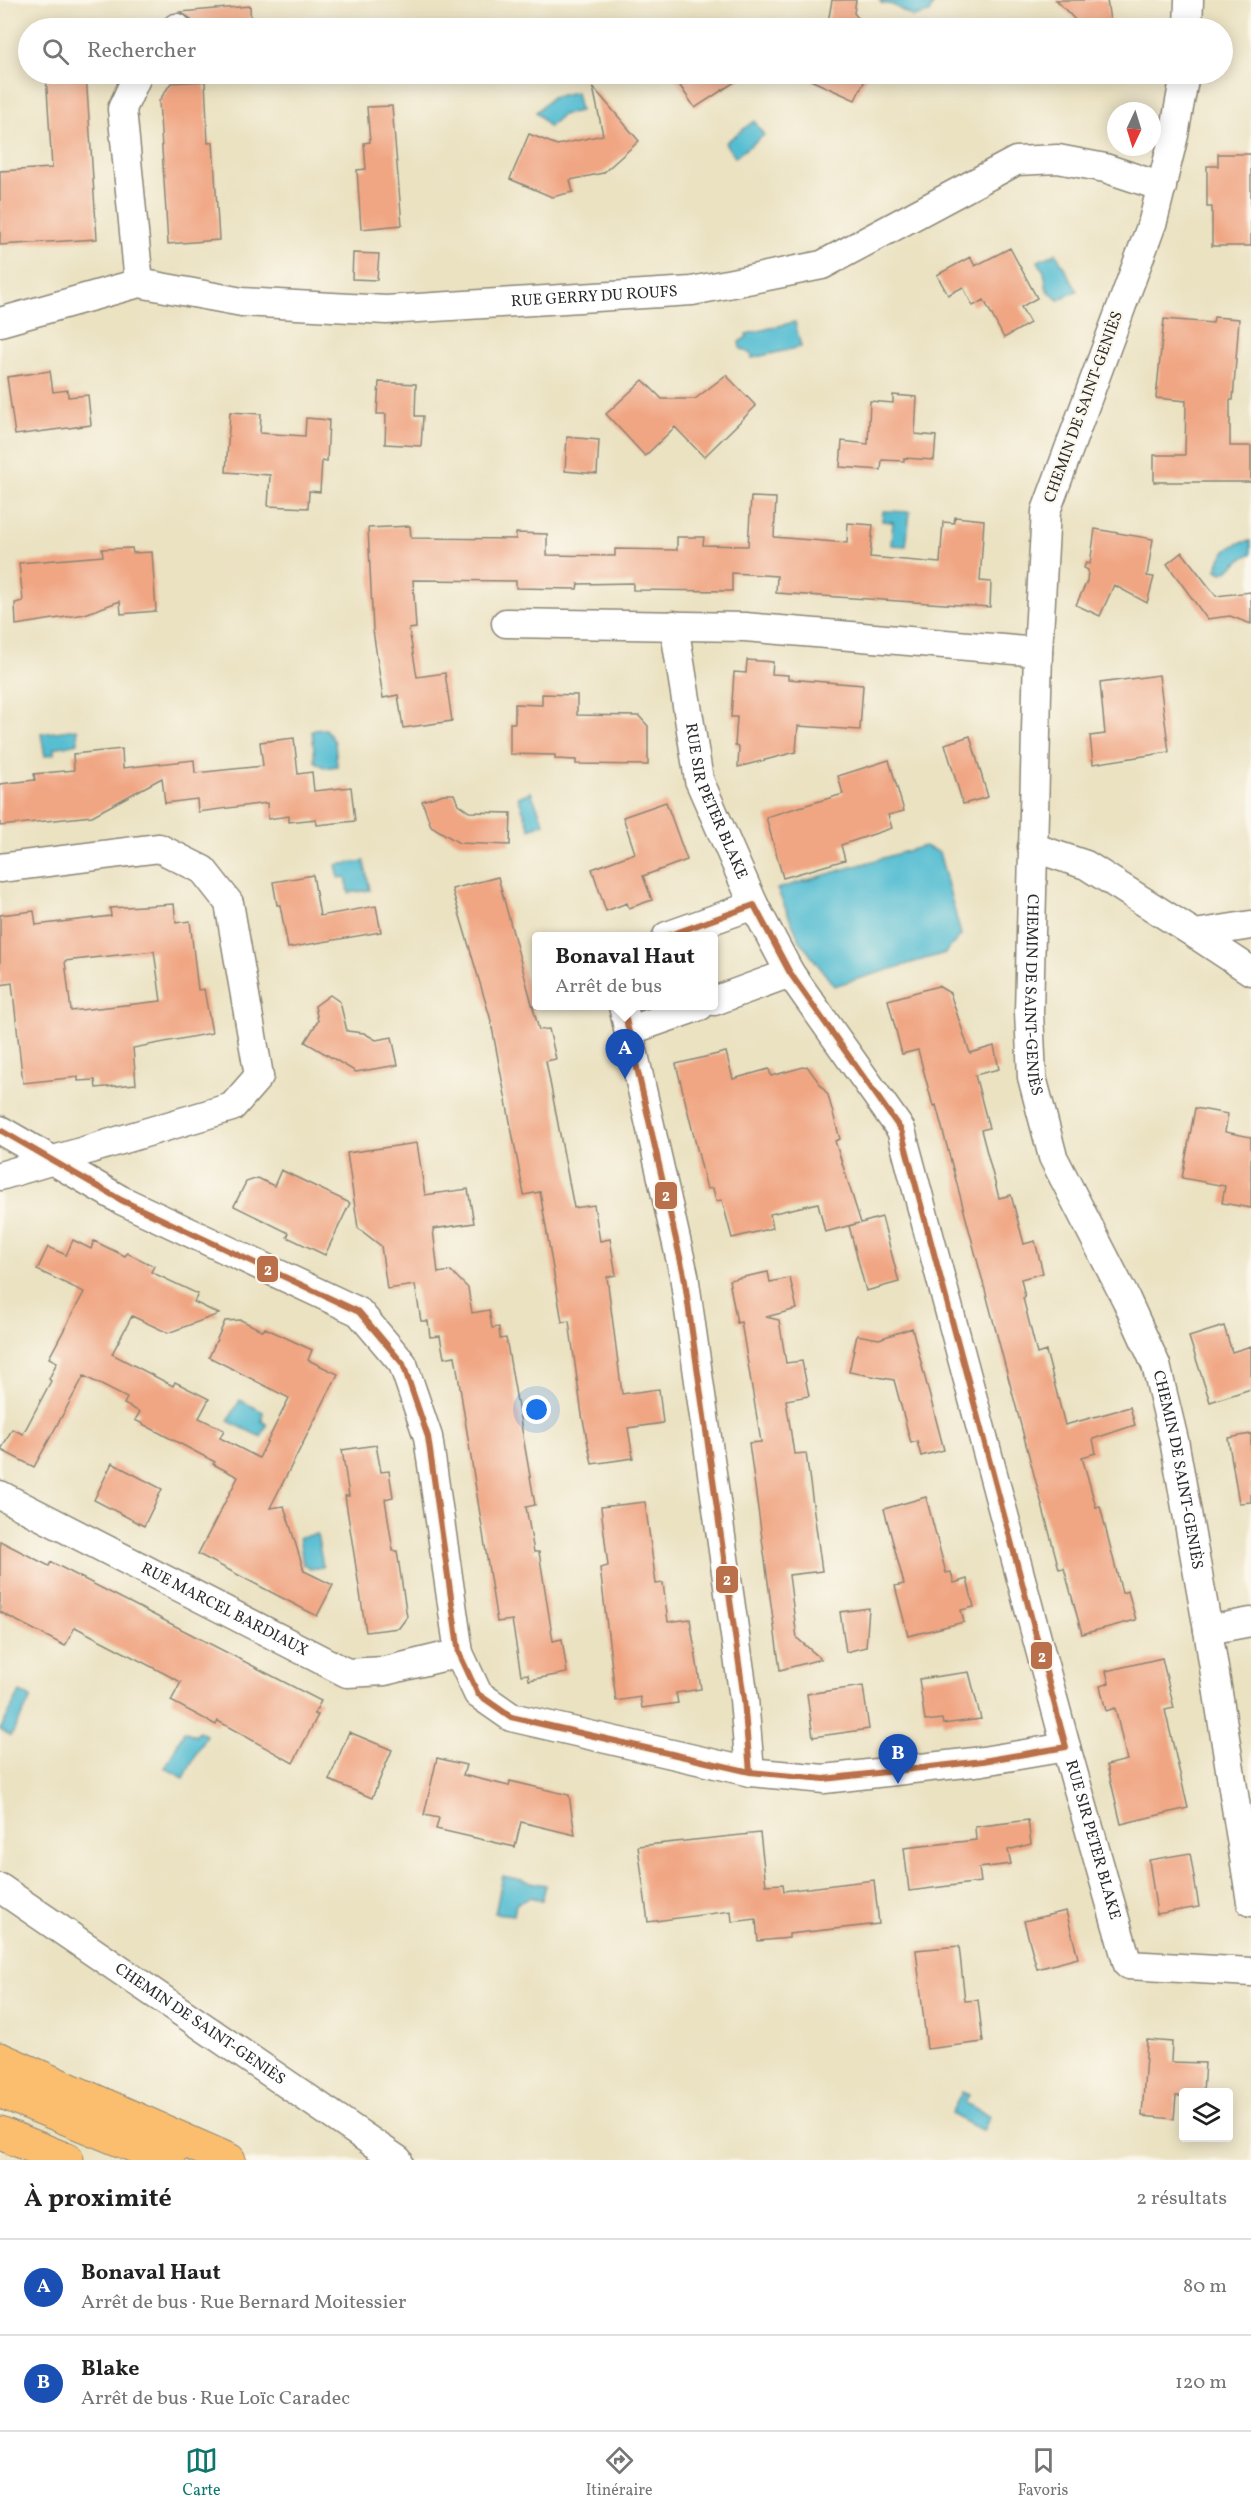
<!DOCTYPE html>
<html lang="fr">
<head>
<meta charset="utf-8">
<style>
  body { margin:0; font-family:Vollkorn,serif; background:#f6f6f6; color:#222 }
  .controls { position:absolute; right:18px; bottom:18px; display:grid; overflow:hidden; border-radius:6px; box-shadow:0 3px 15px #0003 }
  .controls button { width:54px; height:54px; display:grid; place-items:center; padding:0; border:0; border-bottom:2px solid #e0e0e0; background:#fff; color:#222; font:30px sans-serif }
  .compass { position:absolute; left:1107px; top:102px; width:54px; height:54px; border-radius:50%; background:#fff; box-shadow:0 3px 15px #0003; rotate:184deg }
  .you { position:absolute; left:537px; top:1410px; width:21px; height:21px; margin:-15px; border:4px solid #fff; border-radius:50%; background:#1a73e8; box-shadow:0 0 0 9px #1a73e833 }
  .badge { display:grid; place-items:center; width:39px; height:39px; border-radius:50%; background:#0f766e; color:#fff; font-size:20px; font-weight:700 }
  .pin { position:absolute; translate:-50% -50px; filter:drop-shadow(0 2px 3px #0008) }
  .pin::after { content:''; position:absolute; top:32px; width:21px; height:18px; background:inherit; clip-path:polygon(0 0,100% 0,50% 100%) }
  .popup { position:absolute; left:532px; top:932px; width:186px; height:78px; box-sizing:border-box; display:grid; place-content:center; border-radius:6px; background:#fff; filter:drop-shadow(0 2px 4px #0005); font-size:20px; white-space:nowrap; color:#767676 }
  .popup b { font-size:22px; color:#222 }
  .popup::after { content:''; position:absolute; left:50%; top:100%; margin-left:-12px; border:12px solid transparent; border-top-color:#fff }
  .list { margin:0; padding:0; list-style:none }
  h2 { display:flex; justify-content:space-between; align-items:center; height:78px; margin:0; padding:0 24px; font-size:26px }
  h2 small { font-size:20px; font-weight:400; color:#767676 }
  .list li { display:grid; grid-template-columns:39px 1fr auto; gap:18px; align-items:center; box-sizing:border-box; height:96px; padding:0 24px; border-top:2px solid #e0e0e0 }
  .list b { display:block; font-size:22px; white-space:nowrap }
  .list p { margin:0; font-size:20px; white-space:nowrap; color:#767676 }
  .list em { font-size:20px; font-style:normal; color:#767676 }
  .icon { flex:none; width:33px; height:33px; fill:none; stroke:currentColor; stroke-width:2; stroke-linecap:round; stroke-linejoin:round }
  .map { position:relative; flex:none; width:1251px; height:2160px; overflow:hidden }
  .search { position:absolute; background:#fff; box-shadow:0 3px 15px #0003; left:18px; right:18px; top:18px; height:66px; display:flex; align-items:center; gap:15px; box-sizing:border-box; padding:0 21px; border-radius:33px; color:#767676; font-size:22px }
  .sheet { height:270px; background:#fff }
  nav { display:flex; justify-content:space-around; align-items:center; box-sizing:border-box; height:84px; border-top:2px solid #e0e0e0; background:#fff; font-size:16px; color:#767676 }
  nav a { display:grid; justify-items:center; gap:3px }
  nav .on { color:#0f766e }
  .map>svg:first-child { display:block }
</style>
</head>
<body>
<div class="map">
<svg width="1251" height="2160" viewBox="0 0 1251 2160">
  <rect width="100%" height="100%" fill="#fbf7ec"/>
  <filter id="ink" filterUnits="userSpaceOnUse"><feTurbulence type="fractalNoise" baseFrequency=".0167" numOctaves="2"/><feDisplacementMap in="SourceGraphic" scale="12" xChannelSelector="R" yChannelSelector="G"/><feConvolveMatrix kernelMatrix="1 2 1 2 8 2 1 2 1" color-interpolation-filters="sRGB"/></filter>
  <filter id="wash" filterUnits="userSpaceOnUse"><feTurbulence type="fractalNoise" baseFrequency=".008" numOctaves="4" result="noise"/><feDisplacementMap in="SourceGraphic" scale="24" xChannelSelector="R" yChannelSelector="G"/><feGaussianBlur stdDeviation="1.35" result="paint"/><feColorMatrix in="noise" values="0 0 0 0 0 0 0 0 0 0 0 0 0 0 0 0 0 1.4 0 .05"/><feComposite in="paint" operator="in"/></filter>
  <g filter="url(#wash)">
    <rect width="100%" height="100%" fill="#ebe2c2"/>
    <path fill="#55bdd2" stroke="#40747e" stroke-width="1.5" d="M880,0H935L929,13L913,17L893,5L881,3Z
      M576,92L580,111L562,115L549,127L536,112L552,97Z
      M754,121L764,135L735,157L725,143Z
      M1056,253L1077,291L1058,300L1047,290L1044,272L1038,261Z
      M795,322L801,347L752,358L751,354L740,348L739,342L747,337L746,334Z
      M883,511L910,512L906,546L891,545L893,522L882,521Z
      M1251,541V554C1239,558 1233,569 1222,573L1217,570C1219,552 1234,542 1251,541Z
      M77,729L78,743L54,748V754L45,756L41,734Z
      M326,729L335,742L337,766L325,768L315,761L312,730Z
      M531,792L544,823L530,829L518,797Z
      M924,846L939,852L961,935L945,953L834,986L800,941L777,889Z
      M364,861L370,890L349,893L346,877L339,878L336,865Z
      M240,1400L263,1412L262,1421L267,1425L261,1437L228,1421Z
      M317,1534L323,1567L310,1569L303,1564L299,1537Z
      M20,1692L31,1698L11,1736L0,1730Z
      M184,1731L196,1736L199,1731L206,1735L184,1778L165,1768Z
      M503,1876L546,1885L542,1900L529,1897L516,1904L514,1915L495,1913Z
      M962,2092L969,2095L965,2103L990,2116L983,2131L951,2114Z"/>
    <g id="blocks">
      <path fill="#f0a683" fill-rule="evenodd" d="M832,0H856L854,13L866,28H827Z
        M1056,0H1107L1111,28H1083Z
        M250,6L251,28H193L191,19L180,12Z
        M46,74H86L97,239L0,245V171L52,168Z
        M672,74H747L695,108Z
        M797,74H868L855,100Z
        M205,81L208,143L213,142L219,240L168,244L159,101L171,83Z
        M593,87L639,141L603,173L570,180L573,192L552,197L510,179L529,134L557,145L603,135Z
        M392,106L402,225L361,229L357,170L366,169L364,143L370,142L367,107Z
        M1218,154H1251V246H1212V207H1207V166H1218Z
        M1010,248L1037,298L1021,307L1030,323L1004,338L984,300L973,306L963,287L948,295L937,275L970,257L975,266Z
        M353,253L379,254L377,280L352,279Z
        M1214,317L1239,319L1233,400H1230V446H1251V482H1154V455H1185L1186,401L1156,398L1164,319L1213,323Z
        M50,371L53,392L68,390V397L88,395L91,425L15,435L7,377Z
        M726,375L756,406L704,457L675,427L645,456L606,414L643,380L662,399H695Z
        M379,382L416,384L415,416H423L421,446L385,444L386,414H377Z
        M893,395L917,397L915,434L936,436L934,460L904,458V461L882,460L881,470L840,467L842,441L868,444L870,401L893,403Z
        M230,412L261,414L260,433L305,436L306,418L329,420L327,462L322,461L320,492L309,491L308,508L268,506L270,475L226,472Z
        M567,437L599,440L597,474L565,471Z
        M751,497L776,498L774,537L847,543L848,523L873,525L870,557L940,563L943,522L954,523L955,517L984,520L980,581L991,582L990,607L776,593L777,576L732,573V591L633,590V583L578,584L577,589L516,588V581L413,580L416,628L409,629L417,677L445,673L452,721L403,728L398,695L383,698L373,630L368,528L410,526L411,538L516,539V533L547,534V555L615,556V549L677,550V537H704L703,545L748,546Z
        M1095,529L1153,539L1147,576L1154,577L1147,603L1114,585L1100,616L1076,605L1087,581L1088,570L1084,568L1086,563L1090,564Z
        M132,548L133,553L152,552L156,611L121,614L120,601L85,614L16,625L15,603L23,601L19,563L103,556L102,549Z
        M1182,552L1216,596L1251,592V624L1230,616L1207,619L1167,564Z
        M747,660L773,662L772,674L788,675V679L863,685L860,730L798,726L796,752L738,767L739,747L735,746L737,717H731L734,672L746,673Z
        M1159,675L1169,752L1093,764L1090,736L1105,734L1100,683Z
        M542,694L577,695V715L639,716L648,726V765L576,764V760L555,759V755L510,754V723H515V704L542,705Z
        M970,736L988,797L963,804L945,744Z
        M294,738L298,774L312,772L314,791L351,787L355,821L317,825L316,819L289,822V816L268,819L267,803L198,812L197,799L165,803L162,778L92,816L0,826V784L35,780L34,774L74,770L73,754L122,749L123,768L194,760L195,773L263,766L260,742Z
        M889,760L904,811L888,815L892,828L841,845L845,860L783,878L766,817L843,794L838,776Z
        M444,794H454L458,804L469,812L511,813L510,845L459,843L431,826L422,801Z
        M666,802L687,860L643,876L652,900L629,908L627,903L606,911L592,869L635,853L623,817Z
        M313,875L320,916L376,906L381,932L288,948L280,905H277L273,882Z
        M498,877L539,1030L549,1029L556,1059L546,1061L574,1208L594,1205L600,1241L610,1239L616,1275L607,1277L622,1394L659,1389L663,1423L628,1428L633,1458L592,1464L582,1415L569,1321L562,1322L540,1192L524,1195L490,1017L452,889Z
        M174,904L176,923L190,921L198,990L204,989L212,1033L133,1048L136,1084L96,1088L95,1080L78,1081V1077L23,1083L12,983L0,985V915L34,911L36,925L111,916L110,908ZM154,951L161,1001L71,1011L65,961Z
        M938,986L950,993L970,1053L994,1046L999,1069L975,1075L989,1128L981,1130L999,1198L1011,1195L1024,1244L1035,1241L1043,1273L1021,1279L1025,1297L1023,1298L1037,1354L1046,1351L1065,1425L1130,1407L1135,1425L1093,1439L1096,1453L1082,1457L1096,1507L1100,1506L1122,1593L1128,1591L1136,1620L1082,1634L1064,1568L1059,1569L936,1105L933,1106L918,1050L902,1054L888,1000Z
        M330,995L340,1002L347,1031L364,1033L376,1040L392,1037L398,1065L356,1072L305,1042L318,1021L315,1006Z
        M726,1052L733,1079L769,1069L771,1076L807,1066L828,1095L840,1139L835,1141L861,1223L882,1217L899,1282L866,1291L849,1226L859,1223L825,1232L818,1203L770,1214L773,1228L732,1238L722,1200L716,1201L713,1188L707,1189L676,1064Z
        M1195,1108L1228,1114L1225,1132L1251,1137V1208L1222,1203L1225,1186L1182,1178Z
        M417,1143L425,1195L468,1189L474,1223L433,1229L438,1273L451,1271L468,1288L472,1313L489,1310L492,1328L499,1327L500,1339L506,1338L535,1505L526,1507L534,1552H539L553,1641L562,1639L567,1673L529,1680L528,1674L521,1675L512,1620L497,1622L455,1356L444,1358L440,1336L430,1337L428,1321H421L415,1285L387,1289L381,1246L358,1228L347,1153Z
        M281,1170L350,1203L325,1255L287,1237L289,1233L234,1206L246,1182L258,1178L274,1186Z
        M73,1240L91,1249L94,1241L125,1256L127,1253L154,1266L151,1272L198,1294L194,1302L219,1314L168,1333L132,1316L112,1354L173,1386L175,1382L209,1399L199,1418L224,1430L220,1438L259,1458L289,1398L209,1357L225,1321L241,1320L263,1331L265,1328L312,1350L308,1360L338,1374L270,1508L284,1506L304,1571L333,1585L317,1616L198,1554L238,1477L213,1464L215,1462L135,1420L140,1412L124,1404L127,1398L84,1376L34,1467L1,1450L12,1429L23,1434L51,1381L49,1379L57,1362L49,1358L84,1292L37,1270L48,1247L66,1255Z
        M768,1272L770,1282L790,1278L797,1309L766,1317L779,1320L786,1363L802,1361L809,1396L786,1400L794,1454L806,1453L822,1571L789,1575L797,1638L821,1659L780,1670L749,1443L761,1442L741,1322L737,1323L729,1280Z
        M1224,1326L1232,1352L1251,1346V1389L1210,1402L1189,1337Z
        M912,1328L944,1450L921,1456L917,1441L911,1443L894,1380L849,1372L857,1335L879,1339Z
        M1251,1434V1502L1239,1503L1228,1438Z
        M376,1445L381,1472L389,1471L393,1497L385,1499L393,1551H397L407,1617L399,1628L366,1632L345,1496H349L342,1450Z
        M112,1463L162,1489L144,1526L94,1500Z
        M926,1497L946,1573L951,1572L954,1583L967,1579L974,1607L961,1610L964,1622L908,1636L895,1586L904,1584L884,1509Z
        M645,1502L656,1584L663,1583L668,1622L690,1619L701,1689L676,1693L678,1703L642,1708L640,1697L616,1701L600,1568L608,1566L601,1507Z
        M0,1541L49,1566L51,1562L321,1701L314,1714L318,1715L293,1763L218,1721L216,1725L171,1701L181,1682L75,1627L65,1646L0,1612Z
        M869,1608L866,1647L846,1652L840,1612Z
        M1162,1658L1174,1708L1165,1710L1188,1808L1121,1824L1107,1765L1127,1760L1115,1708L1106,1711L1100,1686L1109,1683L1106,1671Z
        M969,1672L981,1719L943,1724L942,1719L925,1721L919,1679Z
        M863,1686L869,1729L813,1737L807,1694Z
        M349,1732L392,1750L372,1798L329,1780Z
        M437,1758L466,1765L463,1775L509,1786L510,1781L569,1795L575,1835L521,1822L515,1847L436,1829L439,1818L424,1815Z
        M1028,1820L1031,1844L1008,1850L1011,1864L979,1868L981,1882L909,1891L904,1848L976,1840L975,1827Z
        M760,1833L766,1885L783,1884L784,1891L874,1880L879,1924L789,1934V1938L758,1941L756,1919L732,1922L731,1911L648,1922L638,1846Z
        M1190,1853L1199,1907L1157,1914L1149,1860Z
        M1066,1911L1078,1958L1037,1969L1024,1921Z
        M959,1946L965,2001L978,2000L983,2042L927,2049L916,1950Z
        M1147,2040L1172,2042L1171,2062L1205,2063L1203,2092H1184V2096H1176L1174,2119L1142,2116Z"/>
    </g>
  </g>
  <g filter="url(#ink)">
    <use href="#blocks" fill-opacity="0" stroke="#8b8676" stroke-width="1.5"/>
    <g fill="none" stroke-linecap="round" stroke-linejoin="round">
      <defs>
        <g id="minor">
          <path d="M176,28H177"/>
          <path d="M1188,28L1189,0"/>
          <path d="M138,74L122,109L139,283"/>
          <path id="s1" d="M1185,74L1174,135L1153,221L1046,511L1038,652L1029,1012L1032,1077L1053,1157L1126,1299L1156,1365L1174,1440L1208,1630L1251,1902"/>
          <path id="s2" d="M0,322L139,283L242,302L386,310L692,291L822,265L1016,161L1058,159L1105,168L1162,187"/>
          <path d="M506,623L745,627L1038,652"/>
          <path id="s3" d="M674,625L699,780L754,905L790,973L901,1130L1066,1747L1128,1965L1251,1972"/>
          <path d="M1032,847L1086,865L1195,934L1251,925"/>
          <path d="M0,868L159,848L203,870L229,903L259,1076L232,1107L0,1176"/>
          <path d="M1195,934L1251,971"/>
          <path d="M667,936L754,905"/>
          <path d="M714,1001L790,973"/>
          <path d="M623,1006L684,1275L744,1699L750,1772"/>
          <path d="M631,1030L700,1006"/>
          <path d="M0,1130L121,1200L359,1312L403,1364L428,1437L459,1653L478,1694L511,1717L750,1772L824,1779L983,1761L1066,1747"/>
          <path id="s4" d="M0,1495L347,1673L385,1671L459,1653"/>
          <path d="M1208,1630L1251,1622"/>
          <path id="s5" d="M0,1888L398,2160"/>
        </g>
        <path id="trunk" d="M0,2059L229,2160
          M0,2091L169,2160
          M0,2133L67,2160"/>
      </defs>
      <use href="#minor" stroke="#8b8676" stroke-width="31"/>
      <use href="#trunk" stroke="#8b8676" stroke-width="35"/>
      <use href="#minor" stroke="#fff" stroke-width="28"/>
      <use href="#trunk" stroke="#fbbe6e" stroke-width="33"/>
      <defs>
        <path id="bus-1" d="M623,1006L684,1275L744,1699L750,1772
          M0,1130L121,1200L359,1312L403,1364L428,1437L459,1653L478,1694L511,1717L750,1772L824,1779L983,1761L1066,1747L901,1130L790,973L754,905L667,936"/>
      </defs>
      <use href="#bus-1" stroke="#fbf7ec" stroke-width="10"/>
      <use href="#bus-1" stroke="#b9704b" stroke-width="6"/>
    </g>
  </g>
  <g text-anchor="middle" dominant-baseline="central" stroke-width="4.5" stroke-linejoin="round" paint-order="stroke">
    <g font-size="16" fill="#2b2b2b" stroke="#fbf7ec">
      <text stroke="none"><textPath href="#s2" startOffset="602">RUE GERRY DU ROUFS</textPath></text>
      <text transform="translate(1084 407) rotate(-70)">CHEMIN DE SAINT-GENIÈS</text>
      <text stroke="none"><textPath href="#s3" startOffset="182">RUE SIR PETER BLAKE</textPath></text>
      <text stroke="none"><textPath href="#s1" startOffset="944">CHEMIN DE SAINT-GENIÈS</textPath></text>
      <text stroke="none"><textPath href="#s1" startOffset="1448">CHEMIN DE SAINT-GENIÈS</textPath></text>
      <text stroke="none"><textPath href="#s4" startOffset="252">RUE MARCEL BARDIAUX</textPath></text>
      <text stroke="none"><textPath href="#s3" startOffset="1298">RUE SIR PETER BLAKE</textPath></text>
      <text stroke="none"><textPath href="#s5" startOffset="242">CHEMIN DE SAINT-GENIÈS</textPath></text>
    </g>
  </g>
  <g stroke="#fbf7ec" stroke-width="2">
    <rect x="654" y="1181" width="24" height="29" rx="6" fill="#b9704b"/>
    <rect x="256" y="1255" width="23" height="28" rx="6" fill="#b9704b"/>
    <rect x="715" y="1565" width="24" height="29" rx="6" fill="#b9704b"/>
    <rect x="1030" y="1641" width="23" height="29" rx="6" fill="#b9704b"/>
  </g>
  <g font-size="16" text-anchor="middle" font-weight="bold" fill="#fff">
    <text x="666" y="1201">2</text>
    <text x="268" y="1275">2</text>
    <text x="727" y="1585">2</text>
    <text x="1042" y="1662">2</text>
  </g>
</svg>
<div class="controls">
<button><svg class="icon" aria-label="layers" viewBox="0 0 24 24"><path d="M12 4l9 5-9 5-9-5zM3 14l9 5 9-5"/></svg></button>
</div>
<svg class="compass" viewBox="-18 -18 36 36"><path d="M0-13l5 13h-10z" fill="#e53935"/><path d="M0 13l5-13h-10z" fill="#767676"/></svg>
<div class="you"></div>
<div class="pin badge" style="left:625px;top:1079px;background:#1a4fb4">A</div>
<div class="popup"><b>Bonaval Haut</b>Arrêt de bus</div>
<div class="pin badge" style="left:898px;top:1784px;background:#1a4fb4">B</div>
<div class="search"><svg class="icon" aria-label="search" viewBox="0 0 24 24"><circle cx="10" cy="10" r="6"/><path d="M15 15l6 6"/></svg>Rechercher</div>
</div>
<section class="sheet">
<h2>À proximité<small>2 résultats</small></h2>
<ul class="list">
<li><span class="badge" style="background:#1a4fb4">A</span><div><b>Bonaval Haut</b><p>Arrêt de bus · Rue Bernard Moitessier</p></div><em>80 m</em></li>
<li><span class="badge" style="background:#1a4fb4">B</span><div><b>Blake</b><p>Arrêt de bus · Rue Loïc Caradec</p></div><em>120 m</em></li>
</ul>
</section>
<nav>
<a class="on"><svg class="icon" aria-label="map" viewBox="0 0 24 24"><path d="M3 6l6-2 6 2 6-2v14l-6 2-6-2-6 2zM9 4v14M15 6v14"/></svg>Carte</a>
<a><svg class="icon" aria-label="directions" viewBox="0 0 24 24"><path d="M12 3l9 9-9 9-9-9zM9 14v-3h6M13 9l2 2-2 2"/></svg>Itinéraire</a>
<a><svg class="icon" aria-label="saved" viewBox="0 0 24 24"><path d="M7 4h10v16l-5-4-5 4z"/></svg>Favoris</a>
</nav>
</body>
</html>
